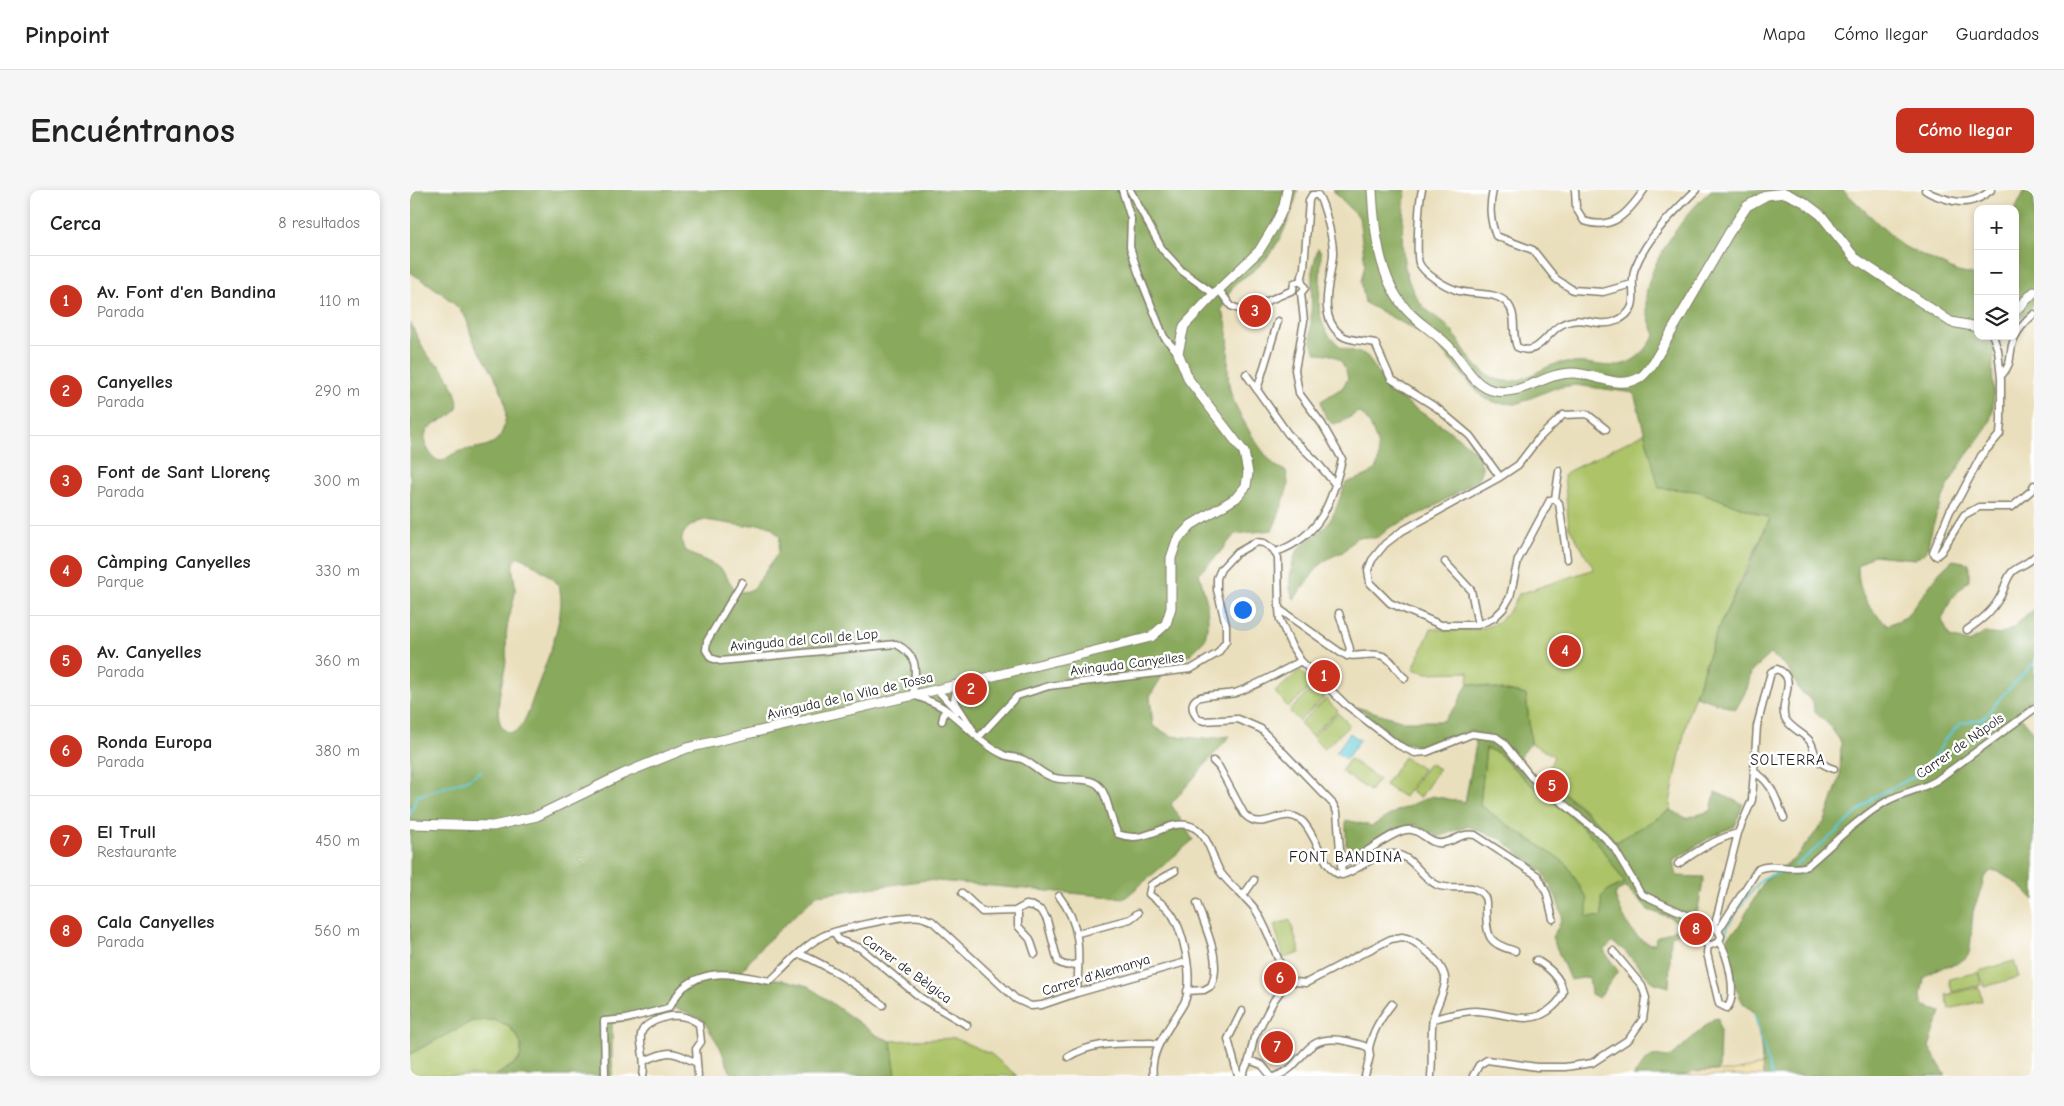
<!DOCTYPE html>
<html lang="es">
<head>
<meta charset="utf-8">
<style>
  body { margin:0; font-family:"Comic Neue",sans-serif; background:#f6f6f6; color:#222 }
  .controls { position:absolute; right:15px; top:15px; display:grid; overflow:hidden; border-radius:10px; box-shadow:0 2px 8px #0003 }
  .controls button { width:45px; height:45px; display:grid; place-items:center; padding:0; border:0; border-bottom:1px solid #e0e0e0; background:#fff; color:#222; font:25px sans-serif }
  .you { position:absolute; left:832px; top:419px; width:18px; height:18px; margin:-12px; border:4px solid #fff; border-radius:50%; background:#1a73e8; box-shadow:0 0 0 8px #1a73e833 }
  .badge { display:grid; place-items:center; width:32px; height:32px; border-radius:50%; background:#c8321e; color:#fff; font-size:16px; font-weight:700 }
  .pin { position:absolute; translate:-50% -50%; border:2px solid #fff; box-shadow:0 1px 5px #0006 }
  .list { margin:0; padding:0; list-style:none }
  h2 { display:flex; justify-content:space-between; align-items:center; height:65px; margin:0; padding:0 20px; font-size:21px }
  h2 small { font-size:16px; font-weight:400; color:#767676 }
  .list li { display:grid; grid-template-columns:32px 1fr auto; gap:15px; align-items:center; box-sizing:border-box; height:90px; padding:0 20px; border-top:1px solid #e0e0e0 }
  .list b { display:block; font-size:19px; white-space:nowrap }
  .list p { margin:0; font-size:16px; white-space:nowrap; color:#767676 }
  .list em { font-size:16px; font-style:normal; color:#767676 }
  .icon { flex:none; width:28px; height:28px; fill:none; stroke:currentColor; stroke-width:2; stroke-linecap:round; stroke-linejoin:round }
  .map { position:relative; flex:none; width:1624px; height:886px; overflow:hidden; border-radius:10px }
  header { display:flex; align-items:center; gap:30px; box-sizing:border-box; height:70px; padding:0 25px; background:#fff; border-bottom:1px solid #e0e0e0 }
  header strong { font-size:24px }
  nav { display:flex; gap:28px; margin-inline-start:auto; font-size:18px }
  .intro { display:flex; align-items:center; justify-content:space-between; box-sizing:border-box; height:120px; padding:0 30px }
  h1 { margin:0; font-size:35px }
  .button { padding:12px 22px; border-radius:10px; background:#c8321e; color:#fff; font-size:18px; font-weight:700 }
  main { display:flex; gap:30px; padding:0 30px }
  aside { flex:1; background:#fff; border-radius:10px; box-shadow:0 2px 8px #0003 }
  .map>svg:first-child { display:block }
</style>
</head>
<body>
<header>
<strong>Pinpoint</strong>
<nav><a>Mapa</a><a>Cómo llegar</a><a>Guardados</a></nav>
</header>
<div class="intro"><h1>Encuéntranos</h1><a class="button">Cómo llegar</a></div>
<main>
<aside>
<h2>Cerca<small>8 resultados</small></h2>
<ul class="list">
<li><span class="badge">1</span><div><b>Av. Font d'en Bandina</b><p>Parada</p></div><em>110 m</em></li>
<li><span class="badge">2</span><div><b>Canyelles</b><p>Parada</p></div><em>290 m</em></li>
<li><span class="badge">3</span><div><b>Font de Sant Llorenç</b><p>Parada</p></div><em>300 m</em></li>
<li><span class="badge">4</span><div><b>Càmping Canyelles</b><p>Parque</p></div><em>330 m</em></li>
<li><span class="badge">5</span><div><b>Av. Canyelles</b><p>Parada</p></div><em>360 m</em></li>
<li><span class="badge">6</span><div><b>Ronda Europa</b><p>Parada</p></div><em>380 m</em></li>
<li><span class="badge">7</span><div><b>El Trull</b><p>Restaurante</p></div><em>450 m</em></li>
<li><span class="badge">8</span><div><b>Cala Canyelles</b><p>Parada</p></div><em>560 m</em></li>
</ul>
</aside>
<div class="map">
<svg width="1624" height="886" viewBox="0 0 1624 886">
  <rect width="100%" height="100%" fill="#fff"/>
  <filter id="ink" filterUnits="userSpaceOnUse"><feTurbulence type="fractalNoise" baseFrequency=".02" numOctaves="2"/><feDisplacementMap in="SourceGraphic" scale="10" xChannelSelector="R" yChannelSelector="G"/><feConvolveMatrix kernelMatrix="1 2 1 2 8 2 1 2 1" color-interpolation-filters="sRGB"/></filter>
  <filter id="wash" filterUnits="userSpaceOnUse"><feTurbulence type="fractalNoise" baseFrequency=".0096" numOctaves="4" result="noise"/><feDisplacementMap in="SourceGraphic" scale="20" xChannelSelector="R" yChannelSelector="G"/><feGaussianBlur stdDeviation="1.12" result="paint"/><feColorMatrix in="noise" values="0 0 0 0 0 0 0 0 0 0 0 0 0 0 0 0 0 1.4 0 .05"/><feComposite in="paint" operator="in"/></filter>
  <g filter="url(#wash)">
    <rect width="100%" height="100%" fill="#eadfbc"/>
    <path fill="#acc368" stroke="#647042" d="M1235,243L1250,298L1287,301L1360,328L1306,443L1278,525L1260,613L1261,620L1206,653C1188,633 1158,600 1134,592L1144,566L1121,553L1116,505L1058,493L1059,482L1017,483L1003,479L1021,439C1041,439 1069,444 1087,432C1098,426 1103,414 1109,404L1184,379L1159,337L1154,286L1159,281Z
      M890,480L904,495L878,517L865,502Z
      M904,497L915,507L889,531L879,521Z
      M916,509L928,521L901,546L890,533Z
      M928,523L940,535L914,559L902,547Z
      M1076,558L1088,563L1120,594L1160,625L1187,652L1215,693L1197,701L1192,727H1177L1132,657L1099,636L1070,615Z
      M994,567L1013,579L994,607L975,595Z
      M940,569L969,589L960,601L931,581Z
      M1019,573L1029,579L1010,608L1000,601Z
      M880,730L890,763L874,768L864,735Z
      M1604,771L1609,787L1574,797L1569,781Z
      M1568,782L1571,795L1542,802L1539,789Z
      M1569,797L1572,811L1539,819L1536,805Z
      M79,829L98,835L111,852V866L105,874L85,886H0V864L62,831Z
      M544,848L581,864L607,886H486L481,851Z"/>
    <path fill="#89a95c" stroke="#52623c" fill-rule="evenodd" d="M0,0H888C880,28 871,55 849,76C842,83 831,88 824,95C819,102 815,112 811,120C825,145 814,172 820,200C824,218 851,264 866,276C869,278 873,280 876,281C877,285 878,290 878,294C877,302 866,334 862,340L825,344L807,366L789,383L797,413L798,430L795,450L781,464L759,475L740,506L743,536L761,546L795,549L820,546L761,614L783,650L715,708L517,690L407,705L352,756L330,783L379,791L398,796L466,845L481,851L486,886H322L310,857L293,830L267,818L202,833V886H85L109,871L112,857L108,847L98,835L85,830L62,831L0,864V132C6,143 12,159 21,169C23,172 27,173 30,176C37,184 51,208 47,218C42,233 0,232 20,263C24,268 26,271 32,271C37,269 40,265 45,263C60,256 84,261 92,242C106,209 77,176 63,150C59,142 59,132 54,125C45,112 14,89 0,83ZM295,330L334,336L351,334L361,337L370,347L368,363L344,398C339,401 334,403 328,401C322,399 317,385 311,379C300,371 286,368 275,360C265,344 281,333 295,330ZM108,367C117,369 123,375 131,380C137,385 144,388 148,395C161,421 128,491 119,520C115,529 112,539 102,543C76,540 95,486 96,471C97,458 95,445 98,433C100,420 106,408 105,395C105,385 98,375 108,367Z
      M923,0H996C991,37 987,87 1013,116C1023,127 1036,132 1044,144C1057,163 1069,188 1095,191C1114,194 1131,177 1149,173C1153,172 1159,173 1164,173C1173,172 1181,174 1190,175C1217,179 1233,167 1245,145C1240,133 1235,120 1236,107C1239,71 1275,24 1301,0H1433L1491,55L1548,82L1568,86V146H1594C1573,168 1589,203 1581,227C1576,243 1563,256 1554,269C1535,297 1523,328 1517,361L1505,369L1463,365L1448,376C1448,404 1457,417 1478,435L1496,427L1530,382L1543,370L1559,373V390L1541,409L1532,430L1540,447L1559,452L1575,443L1590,445L1603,438L1624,419V508L1616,512L1608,523L1624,543V710L1609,695L1587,681H1581L1574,687C1573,699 1566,710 1563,722C1561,736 1562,750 1559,763L1557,767L1546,774L1529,778L1517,785L1514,789L1511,805L1512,813L1515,816L1531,822L1519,857L1536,886H1353L1351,854L1344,822L1333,813L1326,799L1314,751L1327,739L1355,690L1384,669L1415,631L1430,587L1431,552L1419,535L1404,521L1403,511L1390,501L1377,477L1361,464L1341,482L1337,499L1326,519L1285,506L1306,443L1338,379L1360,328L1287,301L1249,298L1224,203L1165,195L1145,198L1106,214L1087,213L1072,207L1025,153L1013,144L955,113L951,91L955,74L949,27L934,13Z
      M1615,0H1624V114L1605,134V20Z
      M908,58L911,63L909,120L914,137L920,147L932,158L954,164L958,167L973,192L1001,216L1036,238L1060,257L1068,266L1072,276V282L1066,291L1022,318L979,338L970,346L965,348L947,347L933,362L919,368L908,377L884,409C879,400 879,392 881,382C885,348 903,353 919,332C927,321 930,305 936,293C947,288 957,288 965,279C975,267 962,228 948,222L934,231L923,234C914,228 913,221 911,211L932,198L938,189C935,170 925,163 906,163L901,152V139L902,81Z
      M1058,493L1116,505L1121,553L1109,568L1121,582L1134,592L1147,597L1188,633L1206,652L1261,620L1276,628L1301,621L1305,602L1333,614L1325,636L1302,646L1263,671L1267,686L1294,687L1284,739L1261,746L1259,797L1242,792L1214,760L1202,752L1194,761L1208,781L1189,808L1181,804L1179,787L1160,790L1142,747L1149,736L1152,725L1146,707L1133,682L1091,649L1057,636L1029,647L1006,635L988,638L946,661L936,654V630L962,636L985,622L1022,606L1055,612L1066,554L1062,540L1011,557L989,551L947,517L994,531H1033L1047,515ZM1076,558L1088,563L1120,594L1160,625L1187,652L1215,693L1197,701L1191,707L1192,727H1177V709L1156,673L1099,636L1070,615ZM1216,697L1238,720L1259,727L1273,735L1246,748L1245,754C1224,755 1211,723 1205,706L1207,701Z
      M1308,828L1310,840L1309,880L1284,882L1275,886H1223C1230,880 1233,869 1243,866C1250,864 1256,869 1262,866L1303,829Z"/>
    <path fill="#eeda9e" stroke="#857b5d" d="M1352,875L1353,886H1275L1284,882L1324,881Z"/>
    <path fill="#5cc8d4" stroke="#3c7278" d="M940,543L950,550L936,569L926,562Z"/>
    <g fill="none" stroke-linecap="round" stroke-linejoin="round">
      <path stroke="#5cc8d4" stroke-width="2" d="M0,625L7,606L57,590L71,581
        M1385,676L1426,642L1465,606L1506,586L1528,562L1535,549L1551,533L1572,529L1576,526L1591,507L1624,473
        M1315,745C1318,731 1345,693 1358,686C1365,683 1373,684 1380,680
        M1344,823L1362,886"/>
    </g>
  </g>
  <g filter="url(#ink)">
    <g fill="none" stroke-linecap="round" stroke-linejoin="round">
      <defs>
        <path id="street" d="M712,0L721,29L720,57L728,82L754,147L768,163
          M720,0L752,59L772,81L804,104
          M1012,0C1009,10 1006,63 1009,73C1014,84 1035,96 1046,100C1062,106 1084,100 1097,113C1108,125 1101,143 1107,157C1128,168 1136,143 1151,135C1170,123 1188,139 1206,131C1235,118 1217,98 1225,78C1237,47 1263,23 1286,0
          M1083,0C1079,17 1080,30 1086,46L1123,60L1146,89L1163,100L1193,102L1222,94
          M1165,0L1166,18L1174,31C1203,41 1218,23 1234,0
          M1515,0C1520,4 1526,6 1533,8C1552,15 1566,13 1581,0
          M891,91L894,78L899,10L902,5H908C915,15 924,53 923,65C921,91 906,125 931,145C938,151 956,151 965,153L981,189L1027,218L1060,246L1090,287
          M809,100L821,116L834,121L883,100
          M883,100L884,93L891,91
          M891,103L895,98L891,91
          M1583,146L1588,160L1591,189V231L1590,244L1571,266L1550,306L1540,321L1523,362L1526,366L1531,362L1554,325L1569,317H1602L1622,300L1624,295
          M836,184L878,244L905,270L926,295
          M1591,186C1605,170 1597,166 1604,149C1608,139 1616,131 1624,124
          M847,200L868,131
          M1145,309L1149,281
          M866,362C911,346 922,312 932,269L912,234L889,203L885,180L894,131L891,103
          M1157,369L1149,313L1145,309L1140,310L1108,370L1100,407L1093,419L1084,428L1068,435H1031L980,413L960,393L958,380L962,370L975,354L992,341L1090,287L1108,275L1128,249L1153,225L1177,224L1196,239
          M1035,372L1061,400L1068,435
          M332,392L297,451L296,460L301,468L310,471L486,454C511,467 505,481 503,505C514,509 525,512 535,519C554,533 570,553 592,564C599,568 608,567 614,570C622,574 629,581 637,585C652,594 677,585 688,595C698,603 700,631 708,644C737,655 754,631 777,635C799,639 801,668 811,683C821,697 835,706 845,719C858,738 867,768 876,789
          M869,419L931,463C945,470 959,461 973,466C984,470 986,482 995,488
          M929,423L940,459L937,466
          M1557,440C1570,431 1582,422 1590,407C1595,399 1595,390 1602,382C1608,376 1618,374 1624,367
          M891,471C870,482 848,495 825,503C816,505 792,504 786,509C779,515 784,524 788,529L794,531L828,529L851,539L923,614L927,622L932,685
          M547,495L544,510L563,540
          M527,500L548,522
          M532,531L535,519
          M568,548L607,506L639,496L781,479L808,463L816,451V435L807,400V388L811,379L825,364L846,352L854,353L863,359L868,368L869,419L870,430L881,455L891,471L935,514L988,555L1005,563L1017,562L1062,544L1086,547L1093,552L1121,587L1194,647L1204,658L1231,704L1307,739L1311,746L1309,752
          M803,571L809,577L834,624C854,645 871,614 892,631C905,642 916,685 932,685
          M1344,582C1362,591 1366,610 1374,628
          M1268,674C1287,661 1305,649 1328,643
          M931,675C951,668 980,642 996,640C1010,637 1018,655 1032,653C1044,652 1052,642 1065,645L1128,686L1137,704L1143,729
          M932,685C949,680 962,665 981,664C1002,663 1010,687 1027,695C1042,702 1063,690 1074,706C1077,710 1076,715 1076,720C1077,748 1078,753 1105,761
          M552,703L572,722L605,721L616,715L623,716L632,721L637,730L648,772C655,776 660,777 668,773
          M649,706C673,737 669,766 667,803
          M833,706L844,690
          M608,720V736L620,749L625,764
          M1278,728L1293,744L1295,753L1301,755L1309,752
          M1304,738L1328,643L1342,610L1347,536L1361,482L1367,479C1390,488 1368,512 1375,528C1379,537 1391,542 1398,549C1404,554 1403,563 1408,570C1412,575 1418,577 1424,579
          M1308,741L1348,679C1364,672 1380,682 1397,676C1423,654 1448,628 1477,611C1493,602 1511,600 1527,590L1624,519
          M424,742L429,750L450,758L511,808L557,835
          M668,743L720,729L728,723
          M1298,754L1297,763L1309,814L1317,818C1328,806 1318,763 1309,752
          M390,764C421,777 446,795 473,815
          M777,801L794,800L801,796C813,771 795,738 787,713
          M258,818C264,811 267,803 274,797C299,776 332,786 360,791C376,777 393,756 413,746C428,739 496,724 511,727C515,728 518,730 522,731L606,809L621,816L632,815L667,803L776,772
          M1023,829C1037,826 1051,821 1065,821C1093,821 1120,839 1143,817C1149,812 1152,808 1153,801C1150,786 1138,777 1126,770
          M959,858C963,840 971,828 982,814
          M658,867C683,851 712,854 740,853L749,854
          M839,870L852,875L861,886
          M234,871C261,859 261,861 287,873
          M195,886L194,831L216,829L258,818
          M233,886C239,855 213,839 256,827C268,824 280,827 289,834L291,852L286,859L288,886
          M743,886C739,859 762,835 774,813C785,791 774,736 757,718C751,712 744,709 739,704L741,695L765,681
          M828,886L818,849L832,821
          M832,886L839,870L844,848L864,810L873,798L876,789L885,792L896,793L955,762L981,749L992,747C1007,749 1037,776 1035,792C1034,804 1026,816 1023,828C1020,847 1023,867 1021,886
          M866,886C896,877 890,842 936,851C944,853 952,854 959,858L960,866L955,886
          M1063,886L1069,875L1077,870L1127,877H1155L1182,873L1219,849L1233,829L1236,808L1232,796L1203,761"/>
        <path id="secondary" d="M962,0C964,39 969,88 995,118C1008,134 1029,144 1043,161C1055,175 1065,198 1086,201C1113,205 1135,183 1162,183C1184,183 1208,200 1229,188C1234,186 1238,179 1242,175L1319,43L1337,16L1357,5L1375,3L1394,12L1411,25L1445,68L1541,132L1568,137
          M1605,121L1624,102
          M0,634L83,636L127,626L213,584L277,558L547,495L741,447L756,434L761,418V368L767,350L781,335L826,308L836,296L838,283L834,262L779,190L768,163L774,136L804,104L849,61L866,33L874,16L877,0"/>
      </defs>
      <use href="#street" stroke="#837e6c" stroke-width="9"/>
      <use href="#secondary" stroke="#837e6c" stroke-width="11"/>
      <use href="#street" stroke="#fff" stroke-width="6"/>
      <use href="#secondary" stroke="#fff" stroke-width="9"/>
    </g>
  </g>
  <g text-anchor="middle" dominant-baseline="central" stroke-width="5" stroke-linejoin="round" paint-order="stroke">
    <g font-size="14" fill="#1c1c1c" stroke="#fff">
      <text transform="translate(394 450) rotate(-5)">Avinguda del Coll de Lop</text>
      <text transform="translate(717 474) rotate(-7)">Avinguda Canyelles</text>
      <text transform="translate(440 506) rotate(-13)">Avinguda de la Vila de Tossa</text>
      <text transform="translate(1550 556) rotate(-35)">Carrer de Nàpols</text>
      <text transform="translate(497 779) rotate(36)">Carrer de Bèlgica</text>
      <text transform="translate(686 785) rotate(-17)">Carrer d'Alemanya</text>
    </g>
    <g font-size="15" letter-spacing="1" fill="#1c1c1c" stroke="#fff">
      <text x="1378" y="570">SOLTERRA</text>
      <text x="936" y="667">FONT BANDINA</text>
    </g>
  </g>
</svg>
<div class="controls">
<button>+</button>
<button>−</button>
<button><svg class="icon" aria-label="layers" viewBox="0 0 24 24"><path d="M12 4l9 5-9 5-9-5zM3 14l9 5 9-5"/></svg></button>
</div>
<div class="you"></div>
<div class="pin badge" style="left:914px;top:486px">1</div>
<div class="pin badge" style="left:561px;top:499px">2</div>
<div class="pin badge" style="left:845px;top:121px">3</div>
<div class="pin badge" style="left:1155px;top:461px">4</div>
<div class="pin badge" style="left:1142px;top:596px">5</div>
<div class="pin badge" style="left:870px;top:788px">6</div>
<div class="pin badge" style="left:867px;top:857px">7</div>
<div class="pin badge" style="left:1286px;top:739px">8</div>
</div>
</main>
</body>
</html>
